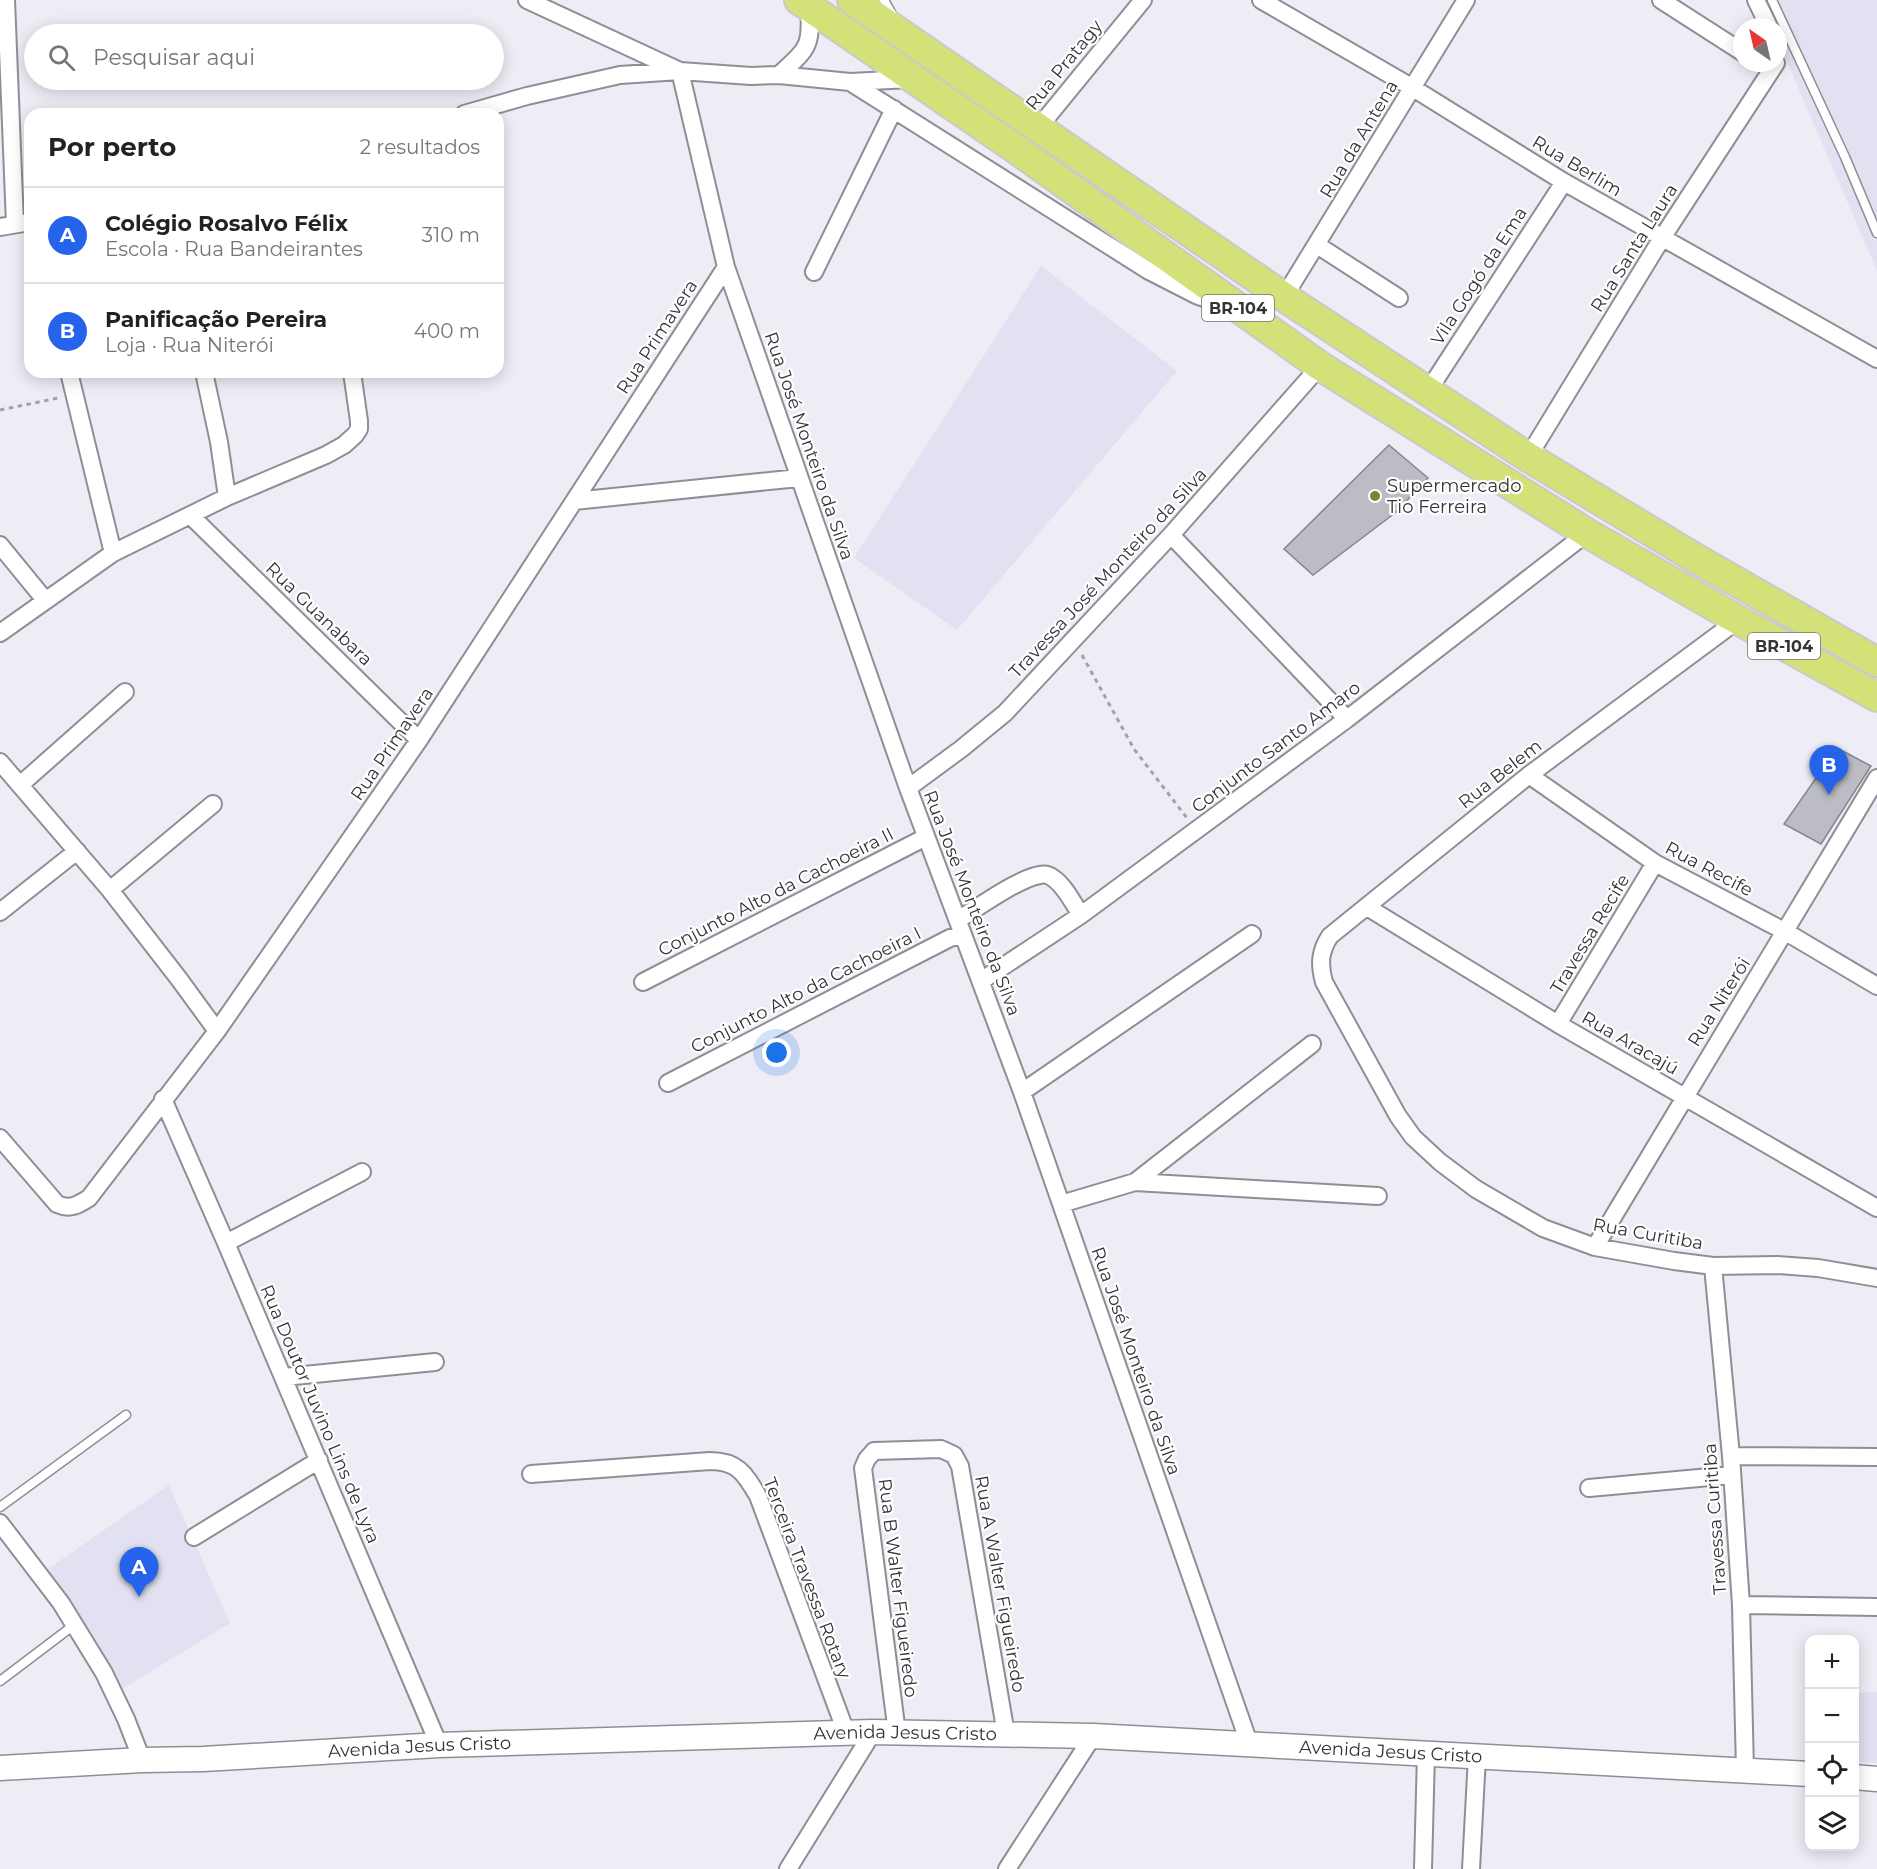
<!DOCTYPE html>
<html lang="pt">
<head>
<meta charset="utf-8">
<style>
  body { margin:0; font-family:Montserrat,sans-serif; background:#f6f6f6; color:#222 }
  .controls { position:absolute; right:18px; bottom:18px; display:grid; overflow:hidden; border-radius:12px; box-shadow:0 3px 15px #0003 }
  .controls button { width:54px; height:54px; display:grid; place-items:center; padding:0; border:0; border-bottom:2px solid #e0e0e0; background:#fff; color:#222; font:30px sans-serif }
  .compass { position:absolute; left:1733px; top:18px; width:54px; height:54px; border-radius:50%; background:#fff; box-shadow:0 3px 15px #0003; rotate:326deg }
  .you { position:absolute; left:777px; top:1053px; width:21px; height:21px; margin:-15px; border:4px solid #fff; border-radius:50%; background:#1a73e8; box-shadow:0 0 0 9px #1a73e833 }
  .badge { display:grid; place-items:center; width:39px; height:39px; border-radius:50%; background:#2563eb; color:#fff; font-size:20px; font-weight:700 }
  .pin { position:absolute; translate:-50% -50px; filter:drop-shadow(0 2px 3px #0008) }
  .pin::after { content:''; position:absolute; top:32px; width:21px; height:18px; background:inherit; clip-path:polygon(0 0,100% 0,50% 100%) }
  .list { margin:0; padding:0; list-style:none }
  h2 { display:flex; justify-content:space-between; align-items:center; height:78px; margin:0; padding:0 24px; font-size:26px }
  h2 small { font-size:20px; font-weight:400; color:#767676 }
  .list li { display:grid; grid-template-columns:39px 1fr auto; gap:18px; align-items:center; box-sizing:border-box; height:96px; padding:0 24px; border-top:2px solid #e0e0e0 }
  .list b { display:block; font-size:22px; white-space:nowrap }
  .list p { margin:0; font-size:20px; white-space:nowrap; color:#767676 }
  .list em { font-size:20px; font-style:normal; color:#767676 }
  .icon { flex:none; width:33px; height:33px; fill:none; stroke:currentColor; stroke-width:2; stroke-linecap:round; stroke-linejoin:round }
  .map { position:relative; flex:none; width:1877px; height:1869px; overflow:hidden }
  .search { position:absolute; background:#fff; box-shadow:0 3px 15px #0003; left:24px; top:24px; width:480px; height:66px; display:flex; align-items:center; gap:15px; box-sizing:border-box; padding:0 21px; border-radius:33px; color:#767676; font-size:22px }
  .panel { position:absolute; background:#fff; box-shadow:0 3px 15px #0003; left:24px; top:108px; width:480px; height:270px; border-radius:18px }
  .map>svg:first-child { display:block }
</style>
</head>
<body>
<div class="map">
<svg width="1877" height="1869" viewBox="0 0 1877 1869">
  <rect width="100%" height="100%" fill="#eeedf6"/>
  <path fill="#e2e1f1" d="M1761,0H1877V271L1778,41V27H1772Z
    M1041,266L1177,371L957,630L854,558Z
    M169,1485L230,1623L119,1691L45,1571Z
    M1877,1692V1763L1855,1762V1693Z"/>
  <path fill="#bcbcc4" stroke="#85858d" stroke-width="1.5" d="M1389,445L1428,478L1395,513L1313,575L1284,549Z
    M1837,748L1871,766L1821,844L1784,824Z"/>
  <g fill="none" stroke-linecap="round" stroke-linejoin="round">
    <defs>
      <path id="service" d="M884,0L893,16
        M1772,0L1845,157L1877,233
        M0,1507L126,1415
        M0,1681L74,1625"/>
      <path id="minor" d="M6,0L15,224
        M527,0L680,71L726,267L908,788L1022,1092L1249,1743
        M1261,0L1413,88L1564,182L1877,359
        M1661,0L1742,52
        M1756,0L1769,27
        M779,75C808,48 812,47 809,7
        M850,82L1149,271L1196,295L1215,302
        M464,114L527,96L620,75L680,71L751,76L779,75L850,82L911,79
        M1039,127L1143,0
        M0,227L30,222
        M1317,245L1399,298
        M814,272L894,109
        M1284,297L1466,0
        M69,372L113,553
        M204,372L219,442L227,497
        M1428,391L1564,182
        M1528,457L1662,238L1776,63
        M574,501L799,478
        M191,516L419,740
        M1171,535L1347,719
        M0,545L45,600
        M1738,620L1529,775L1330,936C1320,951 1319,964 1324,982L1398,1116L1413,1137L1440,1162L1476,1189L1543,1228L1595,1247L1674,1261L1713,1266L1777,1265L1818,1268L1877,1278
        M0,633L113,553L227,497L326,455L344,445L355,435L359,429V421L352,372
        M0,762L110,890L179,979L217,1031
        M1529,775L1655,863L1786,932L1877,986
        M20,785L125,692
        M908,788L961,749L1005,713L1171,535L1320,366
        M110,890L213,804
        M1367,907L1558,1024L1877,1208
        M0,912L77,851
        M958,920C977,908 1019,878 1040,875C1044,874 1049,875 1053,878C1065,886 1073,903 1081,915
        M981,981L1081,915L1347,719L1587,533
        M643,982L926,837
        M1558,1024L1655,863
        M668,1083L950,938L963,935
        M1022,1092L1252,934
        M163,1099L226,1243L439,1745
        M0,1138L57,1204C70,1210 78,1205 89,1198L217,1031L419,740L726,267
        M1135,1182L1312,1044
        M1061,1204L1135,1182L1378,1196
        M226,1243L362,1172
        M1595,1247L1877,778
        M1713,1266L1731,1456L1741,1605L1745,1770
        M284,1377L435,1362
        M1731,1456L1877,1457
        M531,1474L710,1461C738,1461 745,1474 758,1496L846,1732
        M1589,1488L1732,1475
        M0,1523L61,1603L104,1673L126,1719L142,1760
        M194,1537L319,1460
        M1741,1605L1877,1607
        M897,1733L863,1468L867,1459L874,1451L941,1449L954,1455L960,1466L1006,1734
        M788,1869L873,1732
        M1007,1869L1093,1736
        M1423,1869L1426,1753
        M1471,1869L1477,1756"/>
      <g id="secondary">
        <path id="s1" d="M0,1768L142,1760L203,1759L439,1745L873,1732L1093,1736L1810,1774"/>
        <path d="M1854,1777L1877,1779"/>
      </g>
      <path id="trunk" d="M799,0L1013,147L1320,366L1587,533L1738,620L1877,697
        M852,0L1284,297L1528,457L1695,558L1877,662"/>
    </defs>
    <use href="#service" stroke="#8e8e96" stroke-width="11"/>
    <use href="#minor" stroke="#8e8e96" stroke-width="20"/>
    <use href="#secondary" stroke="#8e8e96" stroke-width="27"/>
    <use href="#trunk" stroke="#cacacb" stroke-width="32"/>
    <path stroke="#a2a2a8" stroke-width="3" stroke-dasharray="4.5 4.5" stroke-linecap="butt" d="M0,410L58,398
      M1082,655L1134,749L1187,818"/>
    <use href="#service" stroke="#fff" stroke-width="8"/>
    <use href="#minor" stroke="#fff" stroke-width="16"/>
    <use href="#secondary" stroke="#fff" stroke-width="24"/>
    <use href="#trunk" stroke="#d4e078" stroke-width="28"/>
  </g>
  <circle fill="#7a832f" stroke="#fff" stroke-width="2" cx="1375" cy="496" r="6"/>
  <g text-anchor="middle" dominant-baseline="central" stroke-width="4.5" stroke-linejoin="round" paint-order="stroke">
    <g fill="#fff" stroke="#717173" stroke-width="1.5">
      <rect x="1202" y="295" width="72" height="26" rx="4.5"/>
      <rect x="1748" y="633" width="72" height="26" rx="4.5"/>
    </g>
    <g font-size="16" font-weight="bold" fill="#343437">
      <text x="1238" y="308">BR-104</text>
      <text x="1784" y="646">BR-104</text>
    </g>
    <g font-size="18" fill="#343437" stroke="#fff">
      <text transform="translate(1064 65) rotate(-51)">Rua Pratagy</text>
      <text transform="translate(1359 139) rotate(-59)">Rua da Antena</text>
      <text transform="translate(1577 166) rotate(31)">Rua Berlim</text>
      <text transform="translate(1634 248) rotate(-58)">Rua Santa Laura</text>
      <text transform="translate(1479 276) rotate(-57)">Vila Gogó da Ema</text>
      <text transform="translate(657 337) rotate(-57)">Rua Primavera</text>
      <text transform="translate(809 446) rotate(71)">Rua José Monteiro da Silva</text>
      <text transform="translate(1108 573) rotate(-47)">Travessa José Monteiro da Silva</text>
      <text transform="translate(319 614) rotate(44)">Rua Guanabara</text>
      <text transform="translate(392 744) rotate(-56)">Rua Primavera</text>
      <text transform="translate(1276 747) rotate(-37)">Conjunto Santo Amaro</text>
      <text transform="translate(1500 774) rotate(-38)">Rua Belem</text>
      <text transform="translate(1709 869) rotate(28)">Rua Recife</text>
      <text transform="translate(776 892) rotate(-27)">Conjunto Alto da Cachoeira II</text>
      <text transform="translate(972 903) rotate(69)">Rua José Monteiro da Silva</text>
      <text transform="translate(1590 934) rotate(-59)">Travessa Recife</text>
      <text transform="translate(806 990) rotate(-27)">Conjunto Alto da Cachoeira I</text>
      <text transform="translate(1719 1002) rotate(-58)">Rua Niterói</text>
      <text transform="translate(1630 1043) rotate(30)">Rua Aracajú</text>
      <text transform="translate(1648 1234) rotate(10)">Rua Curitiba</text>
      <text transform="translate(1136 1361) rotate(71)">Rua José Monteiro da Silva</text>
      <text transform="translate(320 1414) rotate(67)">Rua Doutor Juvino Lins de Lyra</text>
      <text transform="translate(1715 1519) rotate(-94)">Travessa Curitiba</text>
      <text transform="translate(807 1578) rotate(69)">Terceira Travessa Rotary</text>
      <text transform="translate(1000 1584) rotate(80)">Rua A Walter Figueiredo</text>
      <text transform="translate(898 1588) rotate(83)">Rua B Walter Figueiredo</text>
      <text stroke="none"><textPath href="#s1" startOffset="906">Avenida Jesus Cristo</textPath></text>
      <text stroke="none"><textPath href="#s1" startOffset="420">Avenida Jesus Cristo</textPath></text>
      <text stroke="none"><textPath href="#s1" startOffset="1392">Avenida Jesus Cristo</textPath></text>
    </g>
    <g font-size="18" fill="#343437" stroke="#fff" text-anchor="start">
      <text x="1387" y="486">Supermercado<tspan x="1387" dy="21">Tio Ferreira</tspan></text>
    </g>
  </g>
</svg>
<div class="controls">
<button>+</button>
<button>−</button>
<button><svg class="icon" aria-label="locate" viewBox="0 0 24 24"><circle cx="12" cy="12" r="6"/><path d="M12 2v4M12 18v4M2 12h4M18 12h4"/></svg></button>
<button><svg class="icon" aria-label="layers" viewBox="0 0 24 24"><path d="M12 4l9 5-9 5-9-5zM3 14l9 5 9-5"/></svg></button>
</div>
<svg class="compass" viewBox="-18 -18 36 36"><path d="M0-13l5 13h-10z" fill="#e53935"/><path d="M0 13l5-13h-10z" fill="#767676"/></svg>
<div class="you"></div>
<div class="pin badge" style="left:139px;top:1597px">A</div>
<div class="pin badge" style="left:1829px;top:795px">B</div>
<div class="search"><svg class="icon" aria-label="search" viewBox="0 0 24 24"><circle cx="10" cy="10" r="6"/><path d="M15 15l6 6"/></svg>Pesquisar aqui</div>
<section class="panel">
<h2>Por perto<small>2 resultados</small></h2>
<ul class="list">
<li><span class="badge">A</span><div><b>Colégio Rosalvo Félix</b><p>Escola · Rua Bandeirantes</p></div><em>310 m</em></li>
<li><span class="badge">B</span><div><b>Panificação Pereira</b><p>Loja · Rua Niterói</p></div><em>400 m</em></li>
</ul>
</section>
</div>
</body>
</html>
